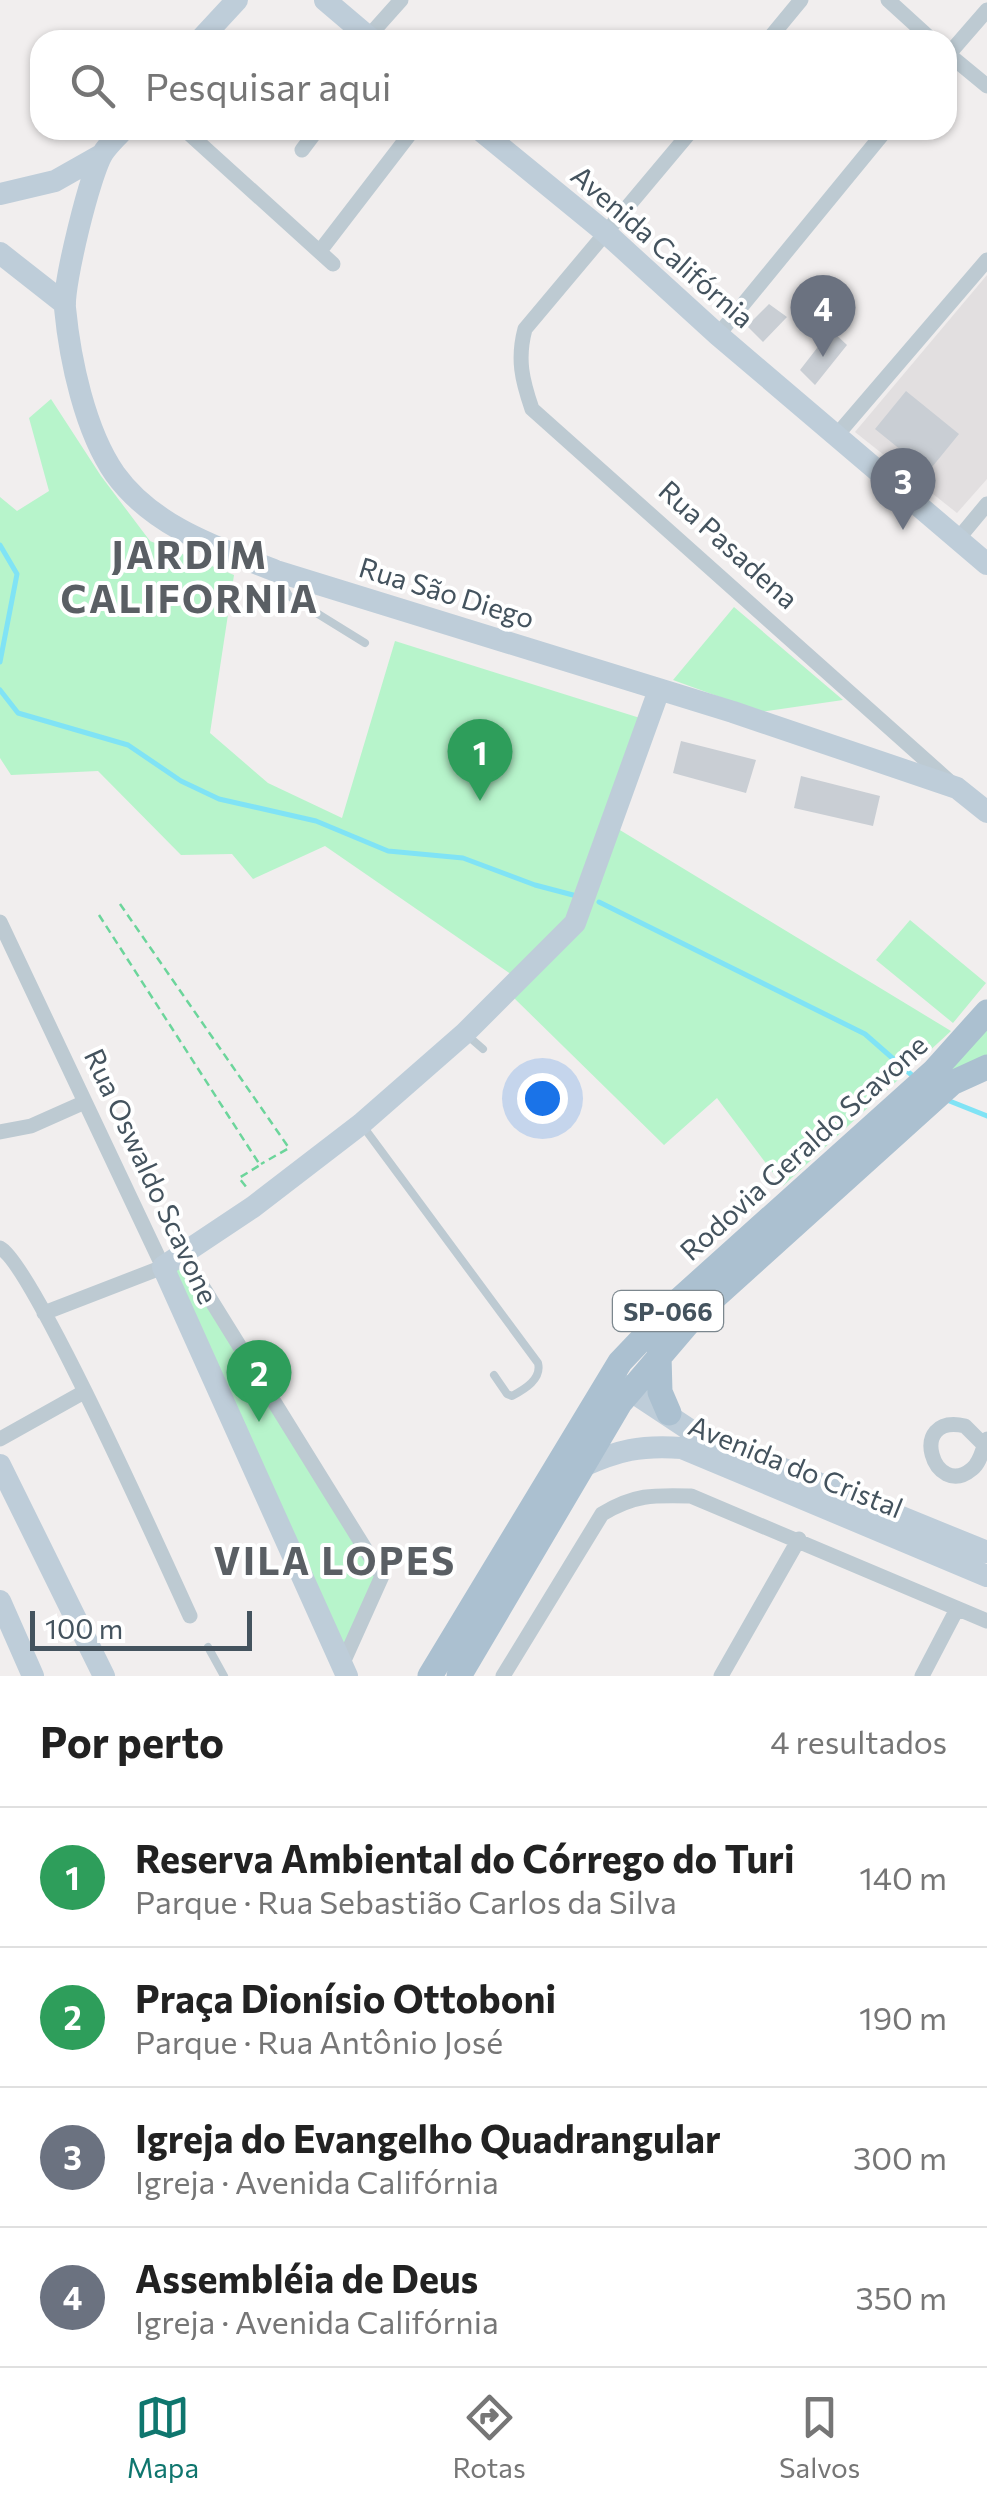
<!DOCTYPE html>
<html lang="pt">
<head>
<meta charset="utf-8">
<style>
  body { margin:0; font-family:Commissioner,sans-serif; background:#f2f2f2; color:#222 }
  .scale { position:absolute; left:30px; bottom:25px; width:222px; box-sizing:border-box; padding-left:10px; border:5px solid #44535e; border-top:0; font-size:28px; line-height:35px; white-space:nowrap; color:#44535e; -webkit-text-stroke:8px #fff; paint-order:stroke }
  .you { position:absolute; left:542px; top:1098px; width:35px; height:35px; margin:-25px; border:8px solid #fff; border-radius:50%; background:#1a73e8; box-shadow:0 0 0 15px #1a73e833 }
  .badge { display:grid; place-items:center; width:65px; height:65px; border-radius:50%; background:#0f766e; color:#fff; font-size:32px; font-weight:700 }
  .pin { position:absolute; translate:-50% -82px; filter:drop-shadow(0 2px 5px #0008) }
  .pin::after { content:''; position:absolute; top:52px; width:35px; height:30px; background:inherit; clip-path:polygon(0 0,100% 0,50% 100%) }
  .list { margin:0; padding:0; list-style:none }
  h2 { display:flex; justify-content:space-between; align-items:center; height:130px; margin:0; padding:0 40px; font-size:42px }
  h2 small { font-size:32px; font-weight:400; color:#767676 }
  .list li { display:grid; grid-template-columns:65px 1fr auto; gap:30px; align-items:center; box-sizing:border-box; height:140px; padding:0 40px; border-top:2px solid #e0e0e0 }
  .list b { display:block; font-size:38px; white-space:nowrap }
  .list p { margin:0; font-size:32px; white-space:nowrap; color:#767676 }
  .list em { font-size:32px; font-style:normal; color:#767676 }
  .icon { flex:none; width:55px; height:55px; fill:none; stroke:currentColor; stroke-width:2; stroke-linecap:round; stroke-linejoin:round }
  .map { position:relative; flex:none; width:987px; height:1676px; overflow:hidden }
  .search { position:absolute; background:#fff; box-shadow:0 2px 8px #0004; left:30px; right:30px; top:30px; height:110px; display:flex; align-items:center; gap:25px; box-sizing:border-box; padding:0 35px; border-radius:30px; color:#767676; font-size:38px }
  .sheet { height:690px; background:#fff }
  nav { display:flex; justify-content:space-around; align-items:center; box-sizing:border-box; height:140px; border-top:2px solid #e0e0e0; background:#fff; font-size:28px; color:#767676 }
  nav a { display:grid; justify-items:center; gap:5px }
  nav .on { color:#0f766e }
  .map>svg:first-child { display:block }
</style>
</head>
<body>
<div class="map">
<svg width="987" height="1676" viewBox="0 0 987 1676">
  <rect width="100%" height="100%" fill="#f1eeee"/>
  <path fill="#e2dfe0" d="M987,275V479L957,513L855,432Z"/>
  <path fill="#b7f4cb" d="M51,399L101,476L150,541L234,575L210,733L268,783L342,818L395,641L640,718L605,821L951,1031L783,1186L717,1098L664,1145L514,998L512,975L325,846L253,879L232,854L181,855L98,771L11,775L0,758V497L17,511L49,491L29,418Z
    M734,607L843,700L761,712L673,680Z
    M910,920L986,983L953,1023L876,960Z
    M987,1026V1060L943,1080Z
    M183,1255L382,1576L342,1665L163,1267Z"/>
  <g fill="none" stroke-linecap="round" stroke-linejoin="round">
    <path stroke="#80e3f5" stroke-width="5" d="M0,545L17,574L0,662
      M0,690L18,713L128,745L181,781L219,799L316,821L388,851L463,858L535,885L573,895
      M599,902L865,1034L914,1077
      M947,1100L987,1116"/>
  </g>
  <path fill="#c9ced4" d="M769,304L787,317L763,342L747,326Z
    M831,330L847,345L815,385L800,370Z
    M906,391L959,434L928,472L875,429Z
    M681,741L756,760L746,793L673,773Z
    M801,776L880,796L873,826L794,808Z"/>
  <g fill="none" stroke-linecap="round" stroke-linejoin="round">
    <path stroke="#6cd59b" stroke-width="2.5" stroke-dasharray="8 5" stroke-linecap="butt" d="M120,904L289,1148L261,1164
      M99,915L260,1165L239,1178L247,1188"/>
    <path stroke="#bdcad2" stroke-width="8" d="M280,580L289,596L365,643
      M468,1036L483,1049
      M362,1125L538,1363C542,1379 525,1389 512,1396L507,1394L494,1375
      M208,1647L224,1676"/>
    <path stroke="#bdcad2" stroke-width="15" d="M888,0L932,40
      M368,37L401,0
      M768,40L801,0
      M947,53L987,86
      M947,56L987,10
      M185,130L333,264
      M692,130L525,329C517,359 522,380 532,409L949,781
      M302,150L317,130
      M320,251L413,130
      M718,335L886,130
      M836,436L987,260
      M958,539L987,504
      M0,922L163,1267L44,1313
      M0,1132L31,1126L85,1102
      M0,1248C32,1263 166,1564 190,1616
      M183,1255L382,1576L342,1665
      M0,1439L84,1392
      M984,1445L965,1426C906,1413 934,1501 972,1469C981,1462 982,1449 987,1439
      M503,1676L602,1514C635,1494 654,1495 691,1496L987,1621
      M721,1676L799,1539
      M922,1676L957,1609"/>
    <path stroke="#becdd9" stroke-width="22" d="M325,0L372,40
      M200,40L237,0
      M123,130C117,137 108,145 103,153C90,173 63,284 65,308C70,360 85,431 115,474C153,527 218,548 276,571L733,712L957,788L987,812
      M480,130L606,233L718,335L987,564
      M0,194L55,181L101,155
      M0,253L65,304
      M619,1383L693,1432L987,1552
      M0,1465L104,1676
      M581,1467C619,1450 640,1445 682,1448L987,1576
      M0,1601L33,1676
      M347,1676L163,1267L253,1207L361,1124L465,1033L575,923L659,690"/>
    <path stroke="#abc0d0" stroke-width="25" d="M659,1355L660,1392L669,1413
      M430,1676L620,1362L679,1300L934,1071L987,1012
      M459,1676L620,1403L696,1314L952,1083L987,1067"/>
  </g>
  <g text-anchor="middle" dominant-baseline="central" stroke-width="8" stroke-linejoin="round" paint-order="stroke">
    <rect fill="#fff" stroke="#7c878e" stroke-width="2.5" x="613" y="1291" width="110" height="40" rx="8"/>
    <g font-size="25" font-weight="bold" fill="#44535e">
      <text x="668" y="1311">SP-066</text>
    </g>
    <g font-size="28" fill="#44535e" stroke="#fff">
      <text transform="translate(663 246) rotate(41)">Avenida Califórnia</text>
      <text transform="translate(729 544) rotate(42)">Rua Pasadena</text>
      <text transform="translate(447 592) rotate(17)">Rua São Diego</text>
      <text transform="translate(803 1147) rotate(-42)">Rodovia Geraldo Scavone</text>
      <text transform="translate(152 1176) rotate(65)">Rua Oswaldo Scavone</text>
      <text transform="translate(796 1466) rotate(22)">Avenida do Cristal</text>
    </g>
    <g font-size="38" font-weight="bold" letter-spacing="2.5" fill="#5a5f64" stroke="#fff">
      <text x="190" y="553">JARDIM<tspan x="190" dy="44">CALIFORNIA</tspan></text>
      <text x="335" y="1559">VILA LOPES</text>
    </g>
  </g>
</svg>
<div class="scale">100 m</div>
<div class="you"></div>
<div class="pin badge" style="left:480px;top:801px;background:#2e9e5b">1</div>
<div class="pin badge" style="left:259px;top:1422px;background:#2e9e5b">2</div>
<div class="pin badge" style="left:903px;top:530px;background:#6b7280">3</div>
<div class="pin badge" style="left:823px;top:357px;background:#6b7280">4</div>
<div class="search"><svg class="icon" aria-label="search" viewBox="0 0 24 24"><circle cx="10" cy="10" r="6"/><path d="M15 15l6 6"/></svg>Pesquisar aqui</div>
</div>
<section class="sheet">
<h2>Por perto<small>4 resultados</small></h2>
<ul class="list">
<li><span class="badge" style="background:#2e9e5b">1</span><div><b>Reserva Ambiental do Córrego do Turi</b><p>Parque · Rua Sebastião Carlos da Silva</p></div><em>140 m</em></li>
<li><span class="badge" style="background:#2e9e5b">2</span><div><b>Praça Dionísio Ottoboni</b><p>Parque · Rua Antônio José</p></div><em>190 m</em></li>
<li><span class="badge" style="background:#6b7280">3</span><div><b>Igreja do Evangelho Quadrangular</b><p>Igreja · Avenida Califórnia</p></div><em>300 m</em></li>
<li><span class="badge" style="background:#6b7280">4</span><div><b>Assembléia de Deus</b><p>Igreja · Avenida Califórnia</p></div><em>350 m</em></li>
</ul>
</section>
<nav>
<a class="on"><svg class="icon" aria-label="map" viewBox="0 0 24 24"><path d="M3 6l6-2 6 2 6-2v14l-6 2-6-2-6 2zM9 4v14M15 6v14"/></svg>Mapa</a>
<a><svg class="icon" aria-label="directions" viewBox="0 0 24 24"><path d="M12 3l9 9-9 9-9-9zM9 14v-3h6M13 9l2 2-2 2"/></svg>Rotas</a>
<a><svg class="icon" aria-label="saved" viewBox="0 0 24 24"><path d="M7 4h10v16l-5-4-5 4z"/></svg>Salvos</a>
</nav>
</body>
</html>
